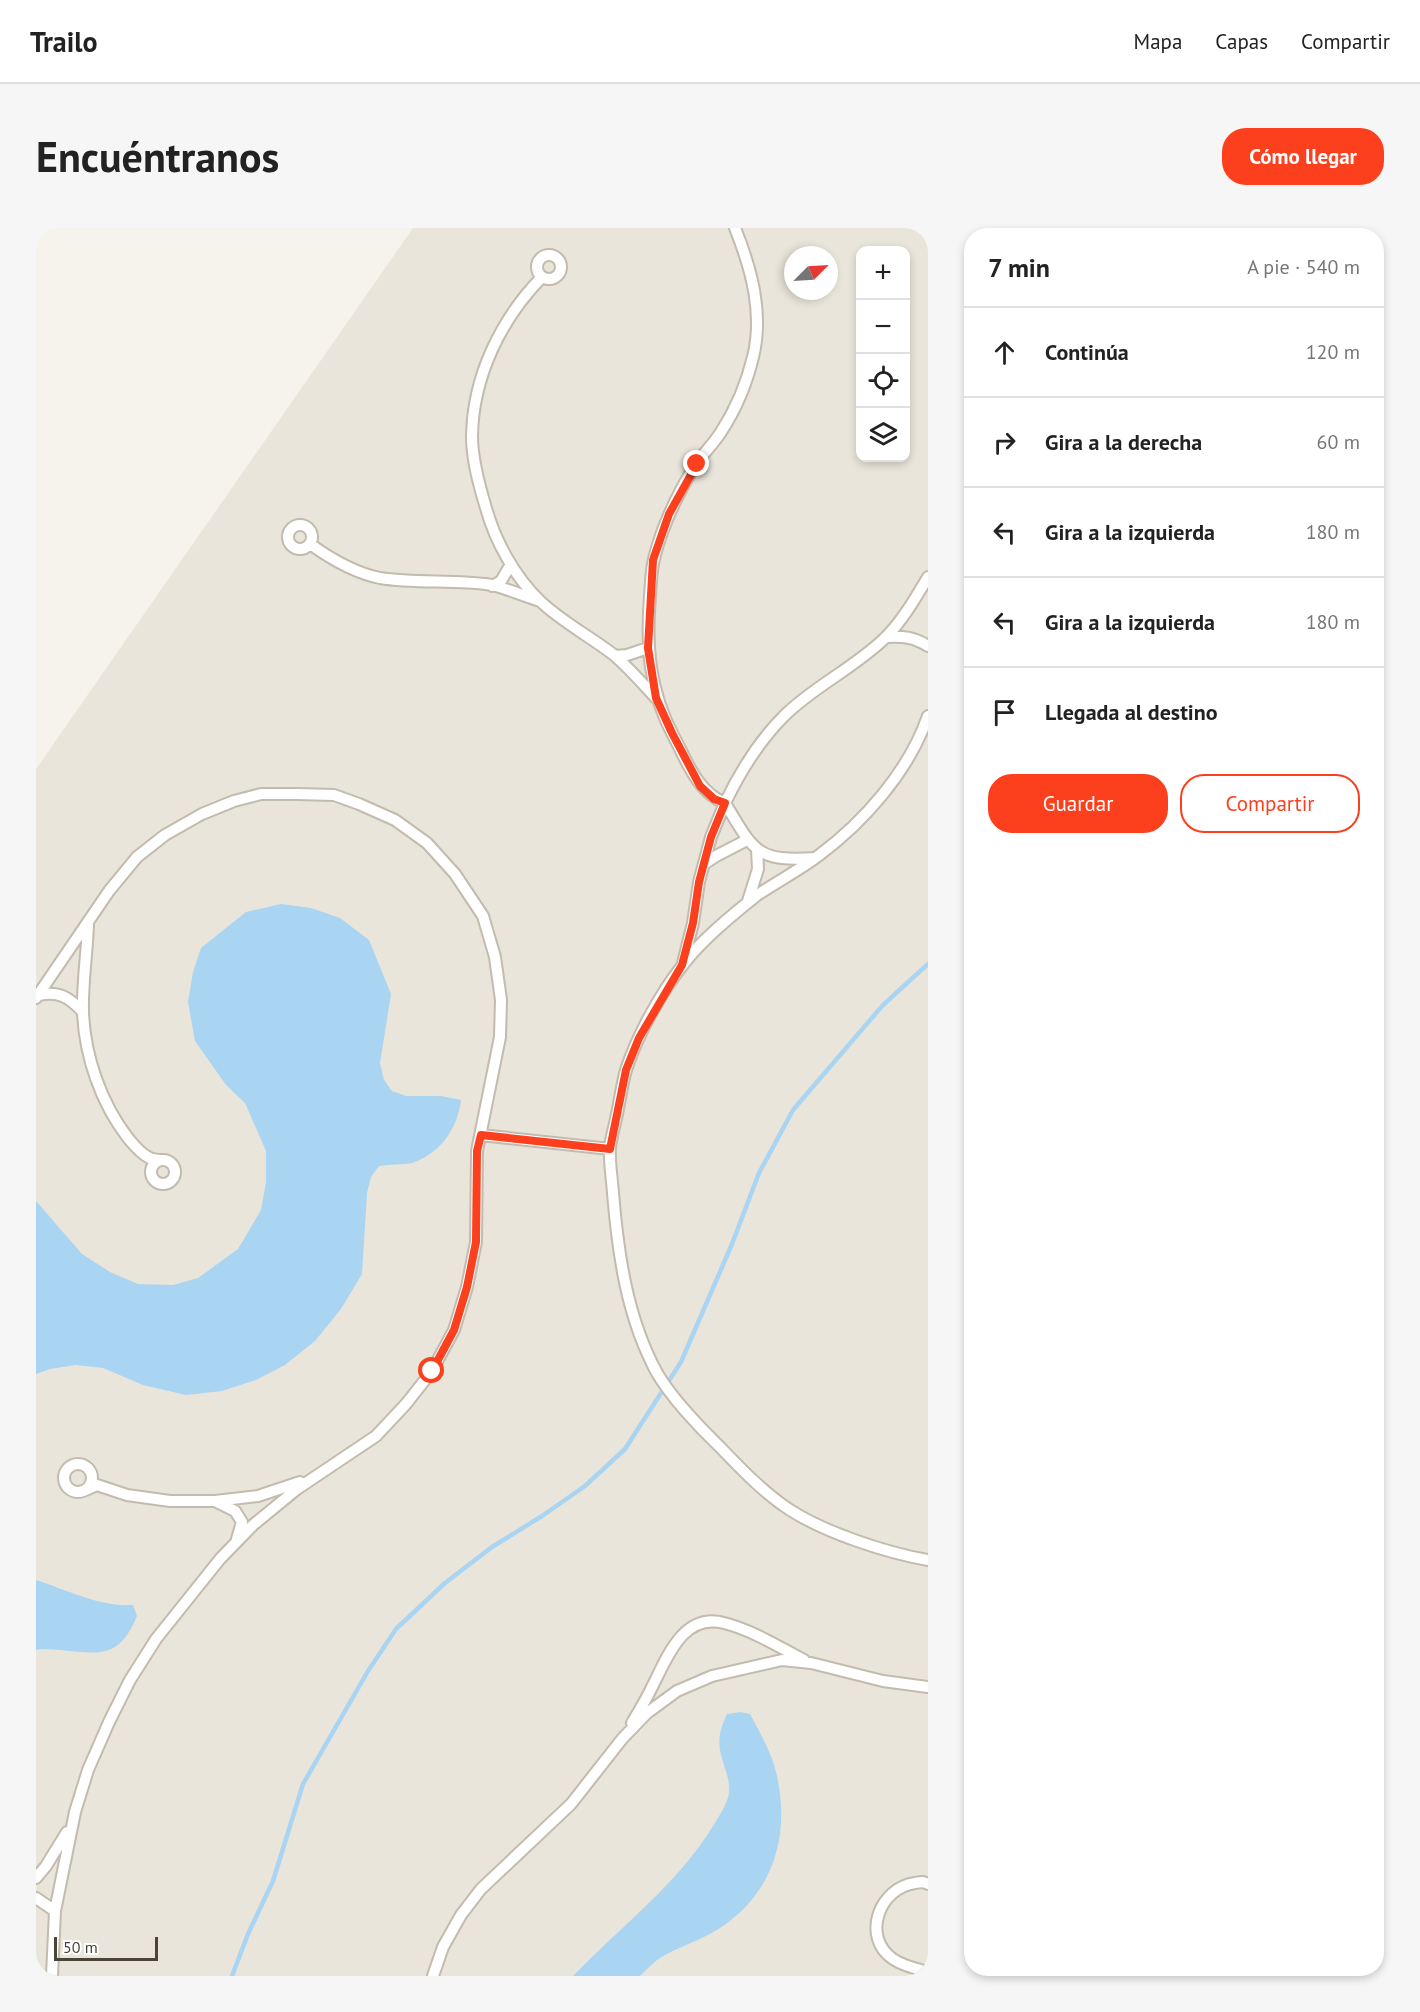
<!DOCTYPE html>
<html lang="es">
<head>
<meta charset="utf-8">
<style>
  body { margin:0; font-family:"PT Sans",sans-serif; background:#f6f6f6; color:#222 }
  .controls { position:absolute; right:18px; top:18px; display:grid; overflow:hidden; border-radius:12px; box-shadow:0 3px 9px #0003 }
  .controls button { width:54px; height:54px; display:grid; place-items:center; padding:0; border:0; border-bottom:2px solid #e0e0e0; background:#fff; color:#222; font:30px sans-serif }
  .compass { position:absolute; left:748px; top:18px; width:54px; height:54px; border-radius:50%; background:#fff; box-shadow:0 3px 9px #0003; rotate:66deg }
  .scale { position:absolute; left:18px; bottom:15px; width:104px; box-sizing:border-box; padding-left:6px; border:3px solid #4b4439; border-top:0; font-size:16px; line-height:21px; white-space:nowrap; color:#4b4439; -webkit-text-stroke:4px #fff; paint-order:stroke }
  .stop { position:absolute; width:18px; height:18px; margin:-14px; border:4px solid #fc3f1d; border-radius:50%; background:#fff }
  .stop.end { background:#fc3f1d; border-color:#fff; box-shadow:0 2px 6px #0008 }
  .list { margin:0; padding:0; list-style:none }
  h2 { display:flex; justify-content:space-between; align-items:center; height:78px; margin:0; padding:0 24px; font-size:26px }
  h2 small { font-size:20px; font-weight:400; color:#767676 }
  .list li { display:grid; grid-template-columns:39px 1fr auto; gap:18px; align-items:center; box-sizing:border-box; height:90px; padding:0 24px; border-top:2px solid #e0e0e0 }
  .list b { display:block; font-size:22px; white-space:nowrap }
  .list em { font-size:20px; font-style:normal; color:#767676 }
  .actions { display:flex; gap:12px; padding:18px 24px }
  .actions a { flex:1; padding:14px 0; border:2px solid #fc3f1d; border-radius:24px; text-align:center; font-size:21px; color:#fc3f1d }
  .actions .main { background:#fc3f1d; color:#fff }
  .icon { flex:none; width:33px; height:33px; fill:none; stroke:currentColor; stroke-width:2; stroke-linecap:round; stroke-linejoin:round }
  .map { position:relative; flex:none; width:892px; height:1748px; overflow:hidden; border-radius:24px }
  header { display:flex; align-items:center; gap:36px; box-sizing:border-box; height:84px; padding:0 30px; background:#fff; border-bottom:2px solid #e0e0e0 }
  header strong { font-size:28px }
  nav { display:flex; gap:33px; margin-inline-start:auto; font-size:21px }
  .intro { display:flex; align-items:center; justify-content:space-between; box-sizing:border-box; height:144px; padding:0 36px }
  h1 { margin:0; font-size:42px }
  .button { padding:15px 27px; border-radius:24px; background:#fc3f1d; color:#fff; font-size:21px; font-weight:700 }
  main { display:flex; gap:36px; padding:0 36px }
  aside { flex:1; background:#fff; border-radius:24px; box-shadow:0 3px 9px #0003 }
  .map>svg:first-child { display:block }
</style>
</head>
<body>
<header>
<strong>Trailo</strong>
<nav><a>Mapa</a><a>Capas</a><a>Compartir</a></nav>
</header>
<div class="intro"><h1>Encuéntranos</h1><a class="button">Cómo llegar</a></div>
<main>
<div class="map">
<svg width="892" height="1748" viewBox="0 0 892 1748">
  <rect width="100%" height="100%" fill="#f6f3ec"/>
  <path fill="#eae5da" fill-rule="evenodd" d="M377,0H892V1748H0V541ZM824,22H870V230H824ZM757,27H793V63H757Z"/>
  <path fill="#a9d4f2" d="M245,676L275,680L304,690L333,712L355,766L344,835L348,852L356,863L370,868H405L425,872C422,900 404,926 376,935C369,937 353,936 343,938L335,949L331,965L326,1046L305,1081L279,1113L249,1137L220,1152L186,1163L150,1167L107,1157L67,1140L40,1137L14,1141L0,1146V973L46,1026L74,1044L102,1056L137,1057L162,1050L202,1021L225,982L230,954V923L209,875L190,857L159,813L152,774L157,744L165,720L210,684Z
    M0,1352C31,1362 64,1379 97,1377L101,1388C83,1431 65,1426 24,1422C16,1422 8,1420 0,1422Z
    M704,1484L714,1486C723,1503 734,1522 739,1540C755,1600 741,1659 690,1696C668,1712 642,1718 621,1732C615,1737 609,1743 604,1748H537C584,1699 641,1657 677,1598C683,1588 691,1577 693,1565C694,1558 692,1550 690,1543C682,1520 680,1509 691,1486Z"/>
  <g fill="none" stroke-linecap="round" stroke-linejoin="round">
    <path stroke="#a9d4f2" stroke-width="4.5" d="M196,1748L212,1706L237,1653L267,1556L332,1443L360,1401L409,1355L456,1319L506,1288L549,1258L589,1221L645,1134L696,1016L723,945L757,882L847,777L892,736"/>
    <defs>
      <path id="minor" d="M501 39a12 12 0 1 1 24 0a12 12 0 1 1-24 0Z
        M506,49C465,91 437,148 436,208C436,232 443,257 450,280C459,313 479,349 504,373C526,394 555,409 578,427C593,440 607,456 620,470
        M252 309a12 12 0 1 1 24 0a12 12 0 1 1-24 0Z
        M274,316C295,331 318,345 344,350C381,356 419,351 456,357C472,361 488,368 504,373
        M456,358L465,353L475,336
        M850,409C867,408 878,409 892,418
        M579,428L591,427L612,420
        M892,488C873,543 828,594 782,628C762,643 740,654 720,668C696,687 664,713 646,738C624,766 601,808 590,842C586,856 584,872 581,886C579,897 575,909 574,920C573,934 576,950 577,965C582,1026 591,1090 621,1145C635,1169 663,1199 683,1218C705,1241 728,1265 754,1282C790,1305 851,1325 892,1332
        M779,630C720,634 718,623 689,575C704,544 723,513 748,488C778,458 820,439 850,409C867,392 880,369 892,349
        M668,636L680,628L711,612
        M712,673L722,641L721,621
        M52,697C51,726 46,756 47,785C49,829 65,875 92,910C97,916 104,925 112,929C115,931 121,932 125,932
        M647,735L657,695L663,654L675,609L689,575C661,564 651,533 638,509C613,463 610,418 614,368C615,356 615,343 618,331C626,298 642,265 660,236C668,225 678,215 685,204C700,181 711,154 717,129C728,85 715,40 699,0
        M3,767C23,763 33,769 47,784
        M0,770L73,663L101,629L129,607L166,586L198,573L225,566H261L298,567L323,576L359,592L391,615L419,646L447,688L459,729L465,772L464,809L441,923L440,1014L431,1059L418,1102L396,1143L370,1176L340,1208L261,1261L217,1297L184,1331L120,1411L94,1452L73,1494L52,1542L39,1584L19,1683L16,1748
        M445,907L574,921
        M115 944a12 12 0 1 1 24 0a12 12 0 1 1-24 0Z
        M28 1250a14 14 0 1 1 28 0a14 14 0 1 1-28 0Z
        M50,1262L61,1257L91,1267L134,1273H179L222,1268L264,1254
        M179,1273L199,1283L206,1294L201,1311
        M596,1495C603,1483 610,1472 616,1459C631,1430 647,1384 688,1395C716,1402 743,1419 768,1432
        M0,1650L10,1638L31,1604
        M892,1656C887,1653 884,1654 879,1655C843,1660 825,1709 857,1731C867,1738 881,1741 892,1744
        M0,1670L19,1683
        M397,1748L407,1719L425,1687L445,1661L535,1576L586,1511L611,1485L641,1463L676,1448L746,1432L775,1435L847,1453L892,1459"/>
    </defs>
    <use href="#minor" stroke="#c2bbae" stroke-width="14"/>
    <use href="#minor" stroke="#fff" stroke-width="10"/>
  </g>
  <g fill="none" stroke-linecap="round" stroke-linejoin="round">
    <path stroke="#fc3f1d" stroke-width="8" d="M396,1143L418,1102L431,1059L440,1014L441,923L445,907L574,921L590,842L603,810L646,737L657,695L663,654L675,609L689,575L678,571L664,558L636,505L620,470L612,420L617,332L633,286L661,236"/>
  </g>
</svg>
<div class="controls">
<button>+</button>
<button>−</button>
<button><svg class="icon" aria-label="locate" viewBox="0 0 24 24"><circle cx="12" cy="12" r="6"/><path d="M12 2v4M12 18v4M2 12h4M18 12h4"/></svg></button>
<button><svg class="icon" aria-label="layers" viewBox="0 0 24 24"><path d="M12 4l9 5-9 5-9-5zM3 14l9 5 9-5"/></svg></button>
</div>
<svg class="compass" viewBox="-18 -18 36 36"><path d="M0-13l5 13h-10z" fill="#e53935"/><path d="M0 13l5-13h-10z" fill="#767676"/></svg>
<div class="scale">50 m</div>
<div class="stop" style="left:396px;top:1143px"></div>
<div class="stop end" style="left:661px;top:236px"></div>
</div>
<aside>
<h2>7 min<small>A pie · 540 m</small></h2>
<ul class="list">
<li><svg class="icon" aria-label="ahead" viewBox="0 0 24 24"><path d="M12 20V5M6 11l6-6 6 6"/></svg><div><b>Continúa</b></div><em>120 m</em></li>
<li><svg class="icon" aria-label="right" viewBox="0 0 24 24"><path d="M7 20v-9h11M14 6l5 5-5 5"/></svg><div><b>Gira a la derecha</b></div><em>60 m</em></li>
<li><svg class="icon" aria-label="left" viewBox="0 0 24 24"><path d="M17 20v-9H6M10 6l-5 5 5 5"/></svg><div><b>Gira a la izquierda</b></div><em>180 m</em></li>
<li><svg class="icon" aria-label="left" viewBox="0 0 24 24"><path d="M17 20v-9H6M10 6l-5 5 5 5"/></svg><div><b>Gira a la izquierda</b></div><em>180 m</em></li>
<li><svg class="icon" aria-label="arrive" viewBox="0 0 24 24"><path d="M6 21V4h12l-3 4 3 4H6"/></svg><div><b>Llegada al destino</b></div></li>
</ul>
<div class="actions"><a class="main">Guardar</a><a>Compartir</a></div>
</aside>
</main>
</body>
</html>
